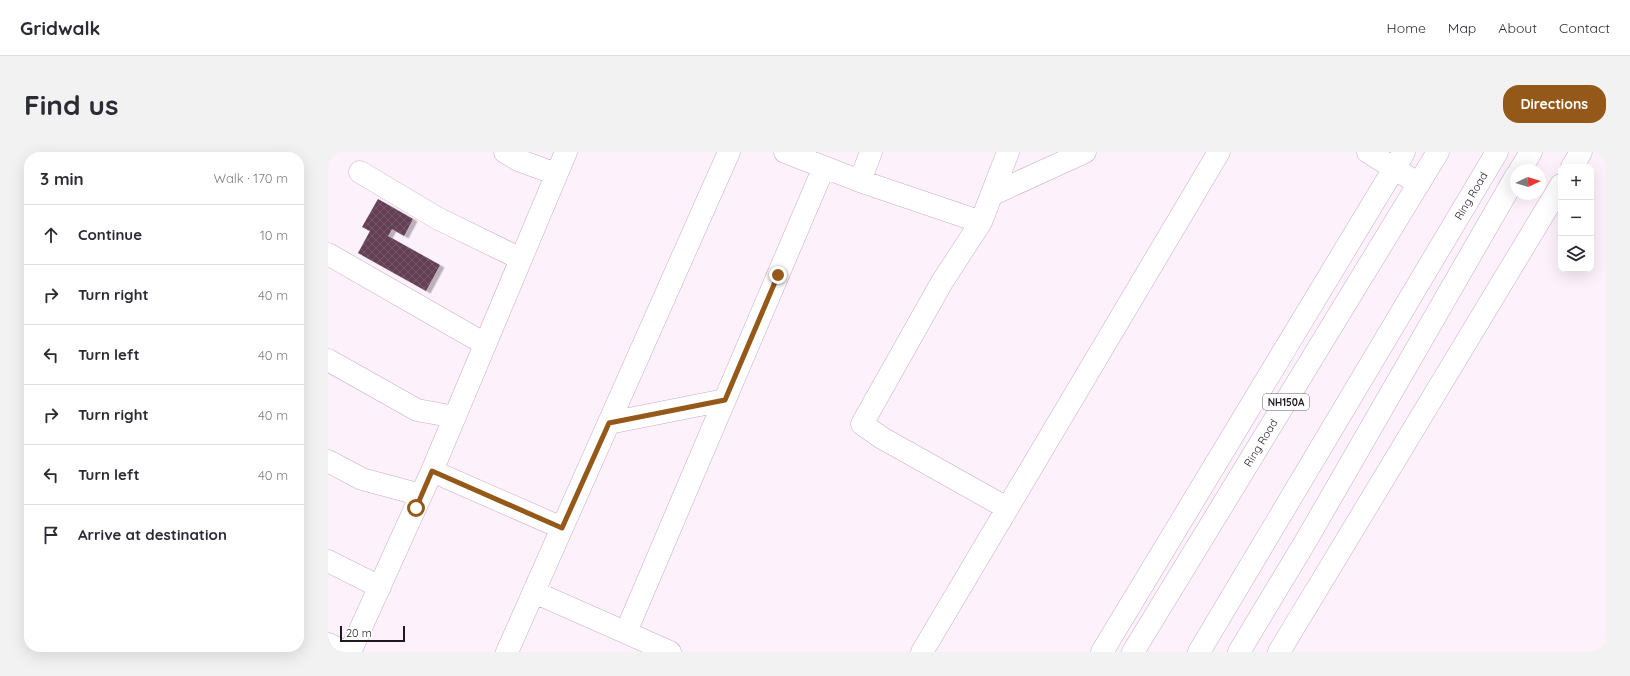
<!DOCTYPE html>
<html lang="en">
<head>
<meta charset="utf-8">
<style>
  body { margin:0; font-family:Quicksand,sans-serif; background:#f2f2f3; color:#2b2b33 }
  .controls { position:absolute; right:12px; top:12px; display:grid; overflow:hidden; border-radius:8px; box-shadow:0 4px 16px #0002 }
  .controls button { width:36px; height:36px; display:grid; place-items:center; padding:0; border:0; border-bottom:1px solid #e1e1e2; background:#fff; color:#2b2b33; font:20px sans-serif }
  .compass { position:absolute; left:1182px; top:12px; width:36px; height:36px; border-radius:50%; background:#fff; box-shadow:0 4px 16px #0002; rotate:86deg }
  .scale { position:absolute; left:12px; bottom:10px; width:65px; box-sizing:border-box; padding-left:4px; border:2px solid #201720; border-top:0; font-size:11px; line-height:14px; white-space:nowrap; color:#201720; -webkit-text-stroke:3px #fff; paint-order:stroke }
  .stop { position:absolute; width:12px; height:12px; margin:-9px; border:3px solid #945919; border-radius:50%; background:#fff }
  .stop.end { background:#945919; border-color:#fff; box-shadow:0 1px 4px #0008 }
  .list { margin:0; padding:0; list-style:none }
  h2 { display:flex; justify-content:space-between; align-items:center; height:52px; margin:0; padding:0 16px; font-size:17px }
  h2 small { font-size:13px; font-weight:400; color:#7c7c81 }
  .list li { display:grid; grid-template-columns:26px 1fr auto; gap:12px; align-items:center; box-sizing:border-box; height:60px; padding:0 16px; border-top:1px solid #e1e1e2 }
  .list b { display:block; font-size:15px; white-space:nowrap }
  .list em { font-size:13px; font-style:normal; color:#7c7c81 }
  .icon { flex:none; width:22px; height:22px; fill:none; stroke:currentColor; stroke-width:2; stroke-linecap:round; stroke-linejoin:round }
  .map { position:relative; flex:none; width:1278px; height:500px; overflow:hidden; border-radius:16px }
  header { display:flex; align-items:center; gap:24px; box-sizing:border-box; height:56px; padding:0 20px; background:#fff; border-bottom:1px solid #e1e1e2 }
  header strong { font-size:19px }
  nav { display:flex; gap:22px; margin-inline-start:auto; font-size:14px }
  .intro { display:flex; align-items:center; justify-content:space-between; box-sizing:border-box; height:96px; padding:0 24px }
  h1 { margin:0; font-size:28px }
  .button { padding:10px 18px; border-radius:16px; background:#945919; color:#fff; font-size:14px; font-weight:700 }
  main { display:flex; gap:24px; padding:0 24px }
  aside { flex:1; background:#fff; border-radius:16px; box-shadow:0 4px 16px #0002 }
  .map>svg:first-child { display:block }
</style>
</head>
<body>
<header>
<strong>Gridwalk</strong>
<nav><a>Home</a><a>Map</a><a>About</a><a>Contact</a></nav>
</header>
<div class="intro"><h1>Find us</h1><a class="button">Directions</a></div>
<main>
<aside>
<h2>3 min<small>Walk · 170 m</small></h2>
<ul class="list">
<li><svg class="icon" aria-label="ahead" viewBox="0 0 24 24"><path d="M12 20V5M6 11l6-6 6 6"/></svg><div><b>Continue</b></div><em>10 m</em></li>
<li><svg class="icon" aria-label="right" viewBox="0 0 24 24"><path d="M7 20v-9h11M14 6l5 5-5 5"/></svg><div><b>Turn right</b></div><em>40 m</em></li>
<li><svg class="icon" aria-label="left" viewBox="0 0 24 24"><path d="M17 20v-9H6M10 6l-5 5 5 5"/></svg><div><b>Turn left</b></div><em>40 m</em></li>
<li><svg class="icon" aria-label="right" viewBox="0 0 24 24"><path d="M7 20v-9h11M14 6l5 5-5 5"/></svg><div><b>Turn right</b></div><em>40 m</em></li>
<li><svg class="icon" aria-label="left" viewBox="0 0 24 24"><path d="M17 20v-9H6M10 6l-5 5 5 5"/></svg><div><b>Turn left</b></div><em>40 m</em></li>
<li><svg class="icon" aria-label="arrive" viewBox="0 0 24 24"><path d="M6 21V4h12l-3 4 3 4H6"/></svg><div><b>Arrive at destination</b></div></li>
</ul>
</aside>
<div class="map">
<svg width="1278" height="500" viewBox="0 0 1278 500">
  <defs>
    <pattern id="building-cross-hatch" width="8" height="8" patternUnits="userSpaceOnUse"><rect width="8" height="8" fill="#643f53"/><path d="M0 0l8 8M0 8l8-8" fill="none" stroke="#765768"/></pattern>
    <filter id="shadow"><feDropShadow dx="4.5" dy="2.5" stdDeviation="0" flood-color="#0004"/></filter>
  </defs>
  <rect width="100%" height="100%" fill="#fdf1fc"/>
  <path fill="url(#building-cross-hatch)" filter="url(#shadow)" d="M50,47L85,67L76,84L64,77L60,84L112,113L98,139L30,101L42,79L34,75Z"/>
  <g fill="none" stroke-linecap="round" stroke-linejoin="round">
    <defs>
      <path id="minor" d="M177,0L190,8L228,22
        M457,0L532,29L653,70L680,0
        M1040,0L1091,32
        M1244,15L1253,0
        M1192,18L1203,0
        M32,20L109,66L193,107
        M532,29L543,0
        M665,42L757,0
        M653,70L614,130L534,272L554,286L679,356
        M0,102L157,192
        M0,208L89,258L127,265
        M281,271L397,248
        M0,309L34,327L93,343
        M104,319L234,376
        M0,409L52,435
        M206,440L342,500
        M298,480L496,15
        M0,492L17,500
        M22,500L104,319L238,0
        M179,500L401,0
        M594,500L891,0
        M774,500L1076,0
        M911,500L979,387L1188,24
        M951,500L1233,33"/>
      <g id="highway">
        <path id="s1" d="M805,500L1110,0"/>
        <path id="s2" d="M871,500L1169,0"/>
      </g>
    </defs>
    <use href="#minor" stroke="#c7acc6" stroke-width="23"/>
    <use href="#highway" stroke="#c7acc6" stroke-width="23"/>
    <use href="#minor" stroke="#fff" stroke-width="22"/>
    <use href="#highway" stroke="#fff" stroke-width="22"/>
  </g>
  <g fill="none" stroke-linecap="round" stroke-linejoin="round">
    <path stroke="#945919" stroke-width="5" d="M88,356L104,319L234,376L281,271L397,248L450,123"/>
  </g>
  <g text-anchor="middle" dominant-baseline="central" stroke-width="4" stroke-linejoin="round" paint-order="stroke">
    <rect fill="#fff" stroke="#635d63" stroke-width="1" x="935" y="242" width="46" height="16" rx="3"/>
    <g font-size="10" font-weight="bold" fill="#201720">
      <text x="958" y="250">NH150A</text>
    </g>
    <g font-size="11" fill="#201720" stroke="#fff">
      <text stroke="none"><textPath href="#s2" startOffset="531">Ring Road</textPath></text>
      <text stroke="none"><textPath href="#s1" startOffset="245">Ring Road</textPath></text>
    </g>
  </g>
</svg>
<div class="controls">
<button>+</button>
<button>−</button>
<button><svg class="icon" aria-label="layers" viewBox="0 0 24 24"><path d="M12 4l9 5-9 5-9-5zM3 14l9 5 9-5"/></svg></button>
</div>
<svg class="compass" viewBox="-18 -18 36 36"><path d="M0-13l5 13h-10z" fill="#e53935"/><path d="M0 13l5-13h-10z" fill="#7c7c81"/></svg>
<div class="scale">20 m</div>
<div class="stop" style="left:88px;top:356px"></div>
<div class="stop end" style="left:450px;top:123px"></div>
</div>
</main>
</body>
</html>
